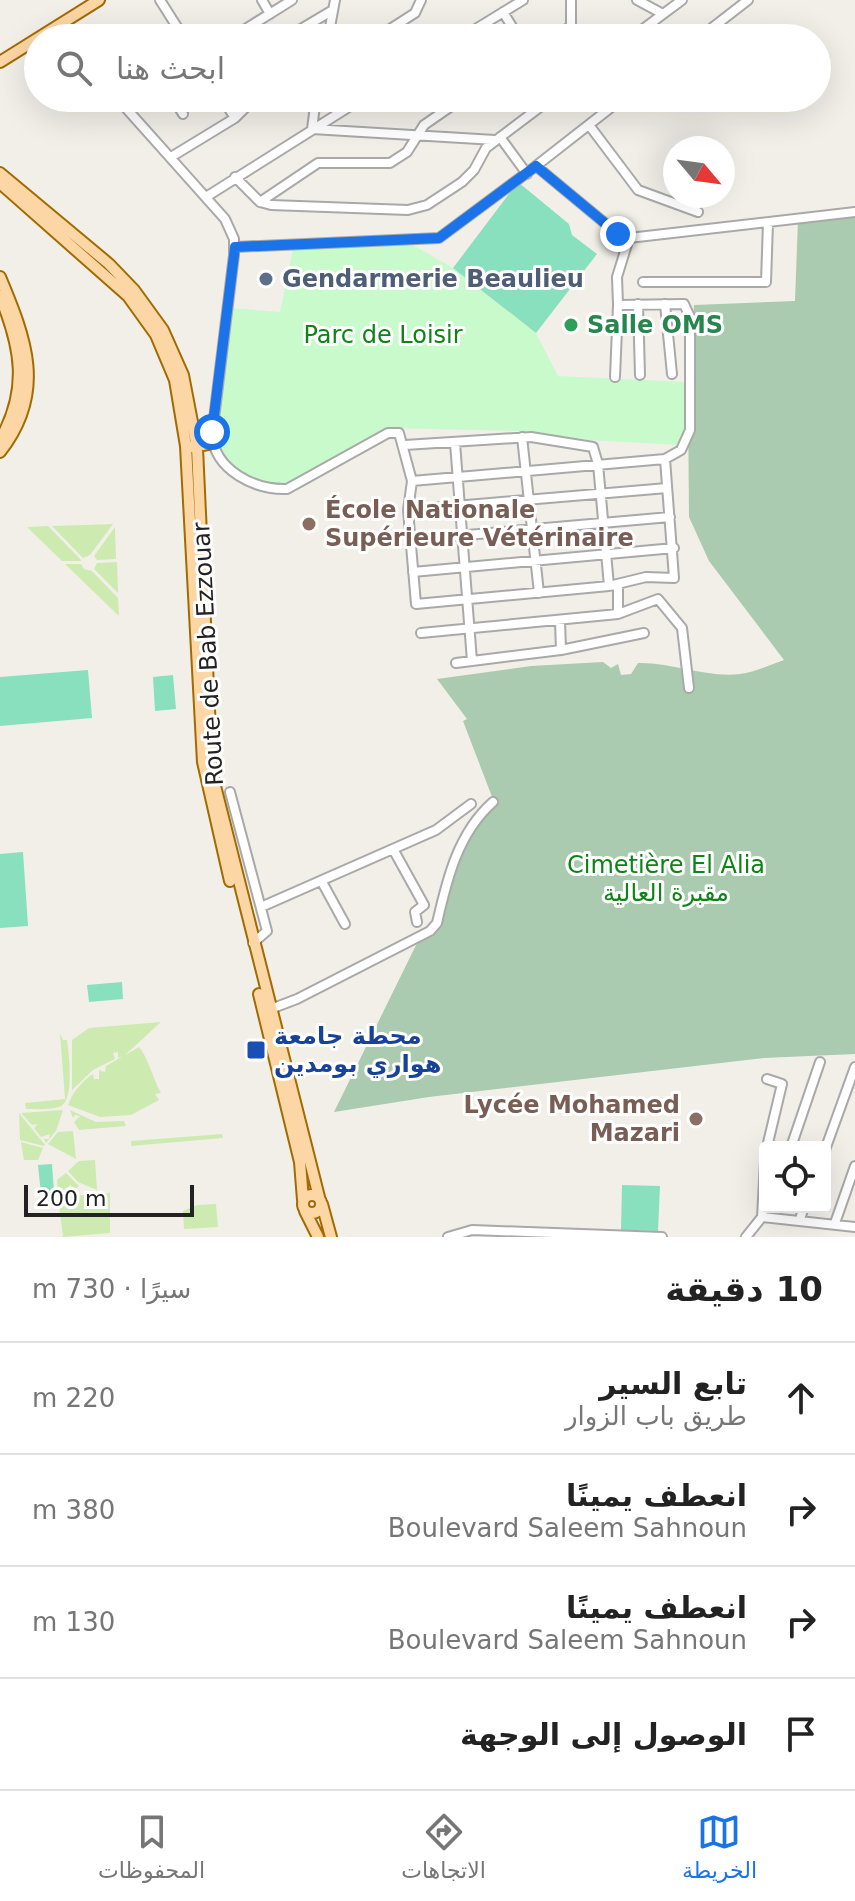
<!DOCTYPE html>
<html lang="ar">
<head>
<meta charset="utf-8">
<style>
  body { margin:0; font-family:"DejaVu Sans",Vazirmatn,sans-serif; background:#f2f2f2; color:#222; direction:rtl }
  .controls { position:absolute; right:24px; bottom:24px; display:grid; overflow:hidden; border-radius:8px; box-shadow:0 8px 32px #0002 }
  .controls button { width:72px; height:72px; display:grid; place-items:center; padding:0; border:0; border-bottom:2px solid #e0e0e0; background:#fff; color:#222; font:40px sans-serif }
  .compass { position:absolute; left:663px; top:136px; width:72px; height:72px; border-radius:50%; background:#fff; box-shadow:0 8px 32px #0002; rotate:119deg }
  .scale { position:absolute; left:24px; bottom:20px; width:170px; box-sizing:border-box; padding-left:8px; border:4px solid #222; border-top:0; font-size:22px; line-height:28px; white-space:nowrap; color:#222; -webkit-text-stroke:6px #fff; paint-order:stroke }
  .stop { position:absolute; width:24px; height:24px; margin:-18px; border:6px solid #1a73e8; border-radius:50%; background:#fff }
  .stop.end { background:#1a73e8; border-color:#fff; box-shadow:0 2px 8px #0008 }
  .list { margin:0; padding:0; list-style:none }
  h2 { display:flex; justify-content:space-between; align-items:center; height:104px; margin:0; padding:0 32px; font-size:34px }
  h2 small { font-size:26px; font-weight:400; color:#767676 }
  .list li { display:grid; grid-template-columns:52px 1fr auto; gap:24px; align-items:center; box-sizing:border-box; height:112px; padding:0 32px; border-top:2px solid #e0e0e0 }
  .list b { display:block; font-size:30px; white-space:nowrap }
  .list p { margin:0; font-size:26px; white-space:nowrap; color:#767676 }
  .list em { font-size:26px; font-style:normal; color:#767676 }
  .icon { flex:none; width:44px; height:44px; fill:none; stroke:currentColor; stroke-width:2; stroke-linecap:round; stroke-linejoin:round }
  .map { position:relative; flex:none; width:855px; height:1237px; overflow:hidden; direction:ltr }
  .search { position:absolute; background:#fff; box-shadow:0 8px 32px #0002; left:24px; right:24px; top:24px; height:88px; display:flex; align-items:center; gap:20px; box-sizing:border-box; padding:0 28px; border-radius:44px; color:#767676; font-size:30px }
  .sheet { height:552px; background:#fff }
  nav { display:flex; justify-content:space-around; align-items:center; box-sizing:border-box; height:112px; border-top:2px solid #e0e0e0; background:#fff; font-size:22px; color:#767676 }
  nav a { display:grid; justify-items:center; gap:4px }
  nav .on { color:#1a73e8 }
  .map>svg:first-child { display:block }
</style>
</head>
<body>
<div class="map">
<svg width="855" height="1237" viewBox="0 0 855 1237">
  <rect width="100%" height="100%" fill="#f2efe9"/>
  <path fill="#cdebb0" d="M113,524L90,555L83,558L52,526Z
    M48,526L81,560V561H62L27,527Z
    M115,527L116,559L97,560L94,556Z
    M117,562L118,593L94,569L97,563Z
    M65,564H81L84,569L92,571L118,598L119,616Z
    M161,1022L124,1056L118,1058V1052L113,1053L115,1059L93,1070L72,1090V1040L89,1028Z
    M60,1033L63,1040H67C69,1054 75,1103 59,1107C49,1110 36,1109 26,1109L25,1103L65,1099Z
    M139,1047C148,1057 153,1079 161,1093L155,1094L159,1100L131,1115L100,1117L68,1105C72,1093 82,1081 93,1074L94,1079H99V1070L105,1072L106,1066Z
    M63,1110L56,1131L46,1143L44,1139H49L50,1134L41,1137L34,1128L38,1124L32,1125L21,1113Z
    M70,1110L96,1122L124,1121L126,1126L79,1130L74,1122L80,1116L75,1115L73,1118Z
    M19,1113L45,1145L44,1146L20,1140Z
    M73,1131L76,1159L48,1144L58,1132Z
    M222,1134L223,1138L131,1146V1141Z
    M21,1142L43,1148L38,1160H24Z
    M95,1160L97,1189V1190L78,1182L68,1171L79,1161Z
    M66,1173L79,1186L75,1189L70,1185L68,1189L71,1192L58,1194L57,1180Z
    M110,1193V1233L63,1237L58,1197Z
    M216,1204L218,1227L184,1229L183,1211L197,1205Z"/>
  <path fill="#aacbaf" d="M855,214V1054L764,1058L429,1097L334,1112L418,941L432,933C445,885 462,841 494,802L463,721L467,719L437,679L531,666L603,662L611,668L618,664L621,675L631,674L638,663C671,662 706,678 740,674C755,672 770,665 784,660L709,561L689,517L688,404L694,305L795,301L798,220Z"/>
  <path fill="#c8facc" d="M404,240L453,268L536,333L558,376L688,382L686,432L680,445L589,440L519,431L389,428L286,486C270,481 239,480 226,467C205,445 222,396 226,369L220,362L229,308L280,312L293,249Z"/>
  <path fill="#88e0be" d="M518,182L569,224L572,235L597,254L536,333L453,268Z
    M88,670L92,718L0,726V677Z
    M173,675L176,709L155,711L153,677Z
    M23,852L28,926L0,928V854Z
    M122,982L123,999L89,1002L87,985Z
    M52,1164L54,1193L41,1194L38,1165Z
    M622,1185L660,1186L658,1231L621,1230Z"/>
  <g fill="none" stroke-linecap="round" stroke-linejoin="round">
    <defs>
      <path id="minor" d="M160,0L184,38
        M262,0L270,14
        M637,0L663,14
        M503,12L519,38
        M54,28L63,38
        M329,30L365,38
        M231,38L292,0
        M286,38L333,10
        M328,38L335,0
        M376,38L415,13L421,0
        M461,38L523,0
        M553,38L571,26
        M571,38V0
        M631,38L682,0
        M699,38L748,0
        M117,98L225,219L234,239V255L212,435C215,470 254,490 287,489L388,433H399L412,481L408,510L416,604L609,586L646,577L674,578L665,459
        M173,98L183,114
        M222,98L235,118
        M316,98L312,129L495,140
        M589,125L638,190L698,212
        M500,137L527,174
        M171,157L235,118L255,98
        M536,166L623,98
        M235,177L260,202L271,205L408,210L427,205L462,182L474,170L486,148L552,98
        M206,197L363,98
        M260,202L318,163H390L407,152L424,125L463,98
        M235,247L439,238L536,166L618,234L629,238L855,212
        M643,282H766L768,223
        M638,304L640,375
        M665,304L672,374
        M615,377L618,305
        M522,437L539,593
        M455,443L472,661
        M405,445L531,437L593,447L598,464L609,586
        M412,481L665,459L681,450L690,430V317L684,304L618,305L617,277L629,238
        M408,510L667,488
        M410,540L670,517
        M413,572L674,548
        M618,614V584
        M560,621L561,650
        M421,633L618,614L658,599L682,628L689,688
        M456,663L561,650L644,633
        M230,792L267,931L253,943
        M393,849L424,905L415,912L417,922
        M322,882L345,924
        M261,907L436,830L471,804
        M268,1010L297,999L430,931L437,923C447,879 458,833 493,802
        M767,1147L782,1084L767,1079
        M791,1147L820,1062
        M825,1150L855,1067
        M762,1217L765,1161
        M800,1219L804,1207
        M835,1223L855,1166
        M448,1237L472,1230L662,1237
        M746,1237L762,1217L855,1227"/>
      <path id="major" d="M0,62L99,0
        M0,173L109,264L134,290L163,330L183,375L197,448L212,774L319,1197
        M0,183L128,296L156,335L175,380L186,446L203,762L230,881
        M0,277C26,339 47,392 0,452
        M0,296C21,347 29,390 0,440
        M192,447L213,443
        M259,994L300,1162L303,1200
        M303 1204a9 9 0 1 1 18 0a9 9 0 1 1-18 0Z
        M322,1204L331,1237
        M305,1211L318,1237"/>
    </defs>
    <use href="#minor" stroke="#a9a9a9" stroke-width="12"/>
    <use href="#major" stroke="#a06b00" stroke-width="14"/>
    <use href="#minor" stroke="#fff" stroke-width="8"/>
    <use href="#major" stroke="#fcd6a4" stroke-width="10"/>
  </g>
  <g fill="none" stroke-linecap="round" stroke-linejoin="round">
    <path stroke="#1a73e8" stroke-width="10" d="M212,432L235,247L439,238L536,166L618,234"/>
  </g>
  <circle fill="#5c6f8a" stroke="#fff" stroke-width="3" cx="266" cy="279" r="8"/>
  <circle fill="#2e9e5b" stroke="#fff" stroke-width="3" cx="571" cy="325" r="8"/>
  <g fill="#8d6e63" stroke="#fff" stroke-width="3">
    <circle cx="309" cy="524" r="8"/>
    <circle cx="696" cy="1119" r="8"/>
  </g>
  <rect fill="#1a4fb4" stroke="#fff" stroke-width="3" x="246" y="1040" width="20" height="20" rx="4"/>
  <g text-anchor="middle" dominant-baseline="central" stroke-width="6" stroke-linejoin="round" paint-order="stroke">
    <g font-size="24" font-weight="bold" fill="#4e5e75" stroke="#fff" text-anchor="start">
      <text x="282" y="279">Gendarmerie Beaulieu</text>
    </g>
    <g font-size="24" font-weight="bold" fill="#27864d" stroke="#fff" text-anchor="start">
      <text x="587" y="325">Salle OMS</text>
    </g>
    <g font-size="24" fill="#0c8416" stroke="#fff">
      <text x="383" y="335">Parc de Loisir</text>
      <text x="666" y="865">Cimetière El Alia<tspan x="666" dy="28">مقبرة العالية</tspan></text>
    </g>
    <g font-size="24" font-weight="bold" fill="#785e54" stroke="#fff" text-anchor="start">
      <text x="325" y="510">École Nationale<tspan x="325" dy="28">Supérieure Vétérinaire</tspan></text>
      <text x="680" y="1105" text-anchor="end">Lycée Mohamed<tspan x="680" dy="28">Mazari</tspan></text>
    </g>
    <g font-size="24" fill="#222" stroke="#fff">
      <text transform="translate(208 654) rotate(-93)">Route de Bab Ezzouar</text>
    </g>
    <g font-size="24" font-weight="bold" fill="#164399" stroke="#fff" text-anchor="start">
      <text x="274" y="1036">محطة جامعة<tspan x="274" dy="28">هواري بومدين</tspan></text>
    </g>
  </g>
</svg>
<div class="controls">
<button><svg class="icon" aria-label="locate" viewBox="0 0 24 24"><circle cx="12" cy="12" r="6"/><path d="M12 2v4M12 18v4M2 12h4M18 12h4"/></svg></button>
</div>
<svg class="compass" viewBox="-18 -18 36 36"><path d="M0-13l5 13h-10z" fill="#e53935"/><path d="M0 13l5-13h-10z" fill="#767676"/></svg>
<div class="scale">200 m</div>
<div class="stop" style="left:212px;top:432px"></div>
<div class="stop end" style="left:618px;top:234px"></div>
<div class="search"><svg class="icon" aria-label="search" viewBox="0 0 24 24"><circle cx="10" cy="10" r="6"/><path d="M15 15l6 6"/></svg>ابحث هنا</div>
</div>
<section class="sheet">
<h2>10 دقيقة<small>سيرًا · 730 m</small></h2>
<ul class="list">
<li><svg class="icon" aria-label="ahead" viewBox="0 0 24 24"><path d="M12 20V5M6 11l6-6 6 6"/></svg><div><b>تابع السير</b><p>طريق باب الزوار</p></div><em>220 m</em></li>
<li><svg class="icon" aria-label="right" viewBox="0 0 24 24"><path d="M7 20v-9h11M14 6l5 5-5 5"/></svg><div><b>انعطف يمينًا</b><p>Boulevard Saleem Sahnoun</p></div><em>380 m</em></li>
<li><svg class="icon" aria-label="right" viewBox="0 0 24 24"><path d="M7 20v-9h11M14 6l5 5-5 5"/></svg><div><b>انعطف يمينًا</b><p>Boulevard Saleem Sahnoun</p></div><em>130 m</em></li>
<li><svg class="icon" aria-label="arrive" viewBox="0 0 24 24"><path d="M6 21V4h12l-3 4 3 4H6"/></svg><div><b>الوصول إلى الوجهة</b></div></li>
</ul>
</section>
<nav>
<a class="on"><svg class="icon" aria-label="map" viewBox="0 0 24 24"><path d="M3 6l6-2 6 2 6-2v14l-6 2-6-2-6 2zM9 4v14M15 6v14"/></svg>الخريطة</a>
<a><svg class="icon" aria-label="directions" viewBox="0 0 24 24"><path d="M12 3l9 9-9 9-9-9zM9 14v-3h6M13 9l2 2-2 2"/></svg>الاتجاهات</a>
<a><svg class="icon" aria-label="saved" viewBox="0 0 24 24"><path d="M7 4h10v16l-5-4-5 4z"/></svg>المحفوظات</a>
</nav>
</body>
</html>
